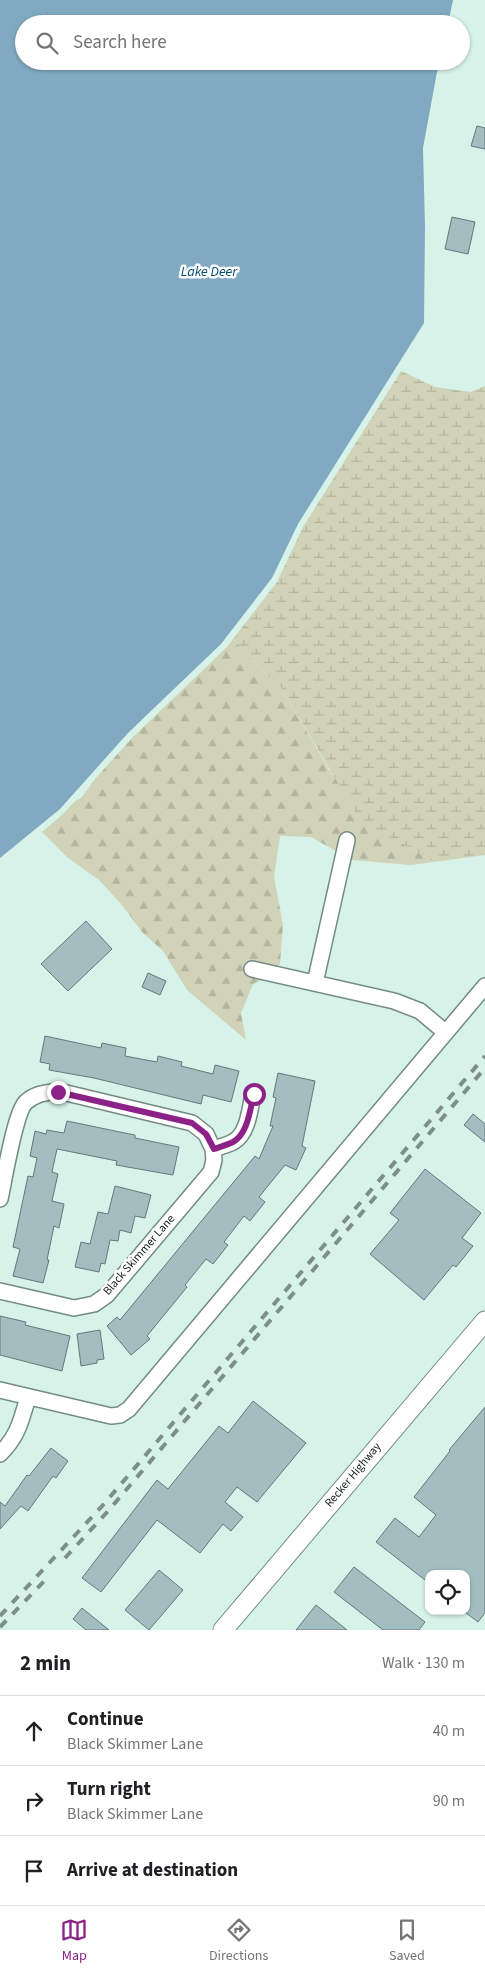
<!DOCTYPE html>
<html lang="en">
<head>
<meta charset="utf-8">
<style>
  body { margin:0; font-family:"Source Sans 3",sans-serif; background:#f2f2f2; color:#202124 }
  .controls { position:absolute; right:15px; bottom:15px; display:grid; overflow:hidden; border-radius:10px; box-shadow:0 1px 4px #0004 }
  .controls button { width:45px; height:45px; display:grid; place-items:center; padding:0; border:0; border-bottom:1px solid #e0e0e0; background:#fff; color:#202124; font:25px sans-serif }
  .stop { position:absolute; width:15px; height:15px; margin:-11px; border:4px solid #8c2287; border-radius:50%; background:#fff }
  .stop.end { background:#8c2287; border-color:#fff; box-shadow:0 1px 5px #0008 }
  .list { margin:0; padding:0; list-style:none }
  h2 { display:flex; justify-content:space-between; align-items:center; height:65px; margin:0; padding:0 20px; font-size:21px }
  h2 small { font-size:16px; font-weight:400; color:#757577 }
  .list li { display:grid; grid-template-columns:32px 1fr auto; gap:15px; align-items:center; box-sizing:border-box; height:70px; padding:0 20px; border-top:1px solid #e0e0e0 }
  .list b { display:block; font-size:19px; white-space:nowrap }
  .list p { margin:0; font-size:16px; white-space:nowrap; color:#757577 }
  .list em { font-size:16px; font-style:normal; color:#757577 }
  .icon { flex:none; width:28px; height:28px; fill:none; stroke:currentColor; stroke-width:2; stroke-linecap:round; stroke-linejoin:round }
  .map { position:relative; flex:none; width:485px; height:1630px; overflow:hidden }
  .search { position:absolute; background:#fff; box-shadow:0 1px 4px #0004; left:15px; right:15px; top:15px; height:55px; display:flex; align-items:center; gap:12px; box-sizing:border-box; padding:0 18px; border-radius:28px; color:#757577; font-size:19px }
  .sheet { height:275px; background:#fff }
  nav { display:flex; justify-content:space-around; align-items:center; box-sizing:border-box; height:70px; border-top:1px solid #e0e0e0; background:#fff; font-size:14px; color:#757577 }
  nav a { display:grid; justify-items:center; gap:2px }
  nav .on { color:#8c2287 }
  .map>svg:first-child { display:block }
</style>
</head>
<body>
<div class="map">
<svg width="485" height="1630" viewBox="0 0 485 1630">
  <defs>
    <pattern id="forest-firs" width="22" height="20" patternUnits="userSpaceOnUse" patternTransform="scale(1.25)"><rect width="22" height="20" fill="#d1d3b8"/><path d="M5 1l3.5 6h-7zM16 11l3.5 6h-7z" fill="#b3b59e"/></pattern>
    <pattern id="wetland-marsh" width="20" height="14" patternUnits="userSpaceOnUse" patternTransform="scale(1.25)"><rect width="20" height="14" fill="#d1d3b8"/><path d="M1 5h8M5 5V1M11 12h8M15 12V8" fill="none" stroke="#b3b59e"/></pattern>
  </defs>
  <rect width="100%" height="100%" fill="#d7f2e9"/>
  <path fill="url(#forest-firs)" d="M233,639L267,675L280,686L331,773L407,846L434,862L411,865L352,860L311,837L280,836L274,877L283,925L280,964L267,977L253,984L241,1013L246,1040L187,990L163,951L142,932L122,905L99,880L68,858L42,832L64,813L75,801L81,798L95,779L133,737L226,648Z"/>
  <path fill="url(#wetland-marsh)" d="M401,371L435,387L471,392L485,386V855L434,862L407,846L363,825L280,686L267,675L233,639L277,582L303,527Z"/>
  <path fill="#81aac2" d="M0,0H453L448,24H24V61H439L423,148L425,227L424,323L298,524L272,578L221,644L128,733L60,809L0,858Z"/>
  <path fill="#a2bec1" stroke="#607a7d" d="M477,126L485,128V149L471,146Z
    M452,217L475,222L468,254L445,249Z
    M86,921L112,949L68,991L41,964Z
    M148,973L166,981L160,995L142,987Z
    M45,1036L101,1048L102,1043L126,1048L125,1056L157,1062L158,1056L182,1062L181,1066L213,1074L215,1065L239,1071L231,1102L203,1095L201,1104L94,1078L49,1070L50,1064L40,1062Z
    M278,1073L315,1081L302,1146L306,1148L296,1170L285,1165L259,1197L265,1202L250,1221L244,1216L224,1242L228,1245L213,1264L206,1259L185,1285L187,1287L147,1336L150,1339L131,1355L107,1326L117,1317L120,1320L255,1156L259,1159L273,1126H270L276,1098L273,1097Z
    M473,1114L485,1124V1142L464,1125Z
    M67,1121L120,1132L135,1135V1138L179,1147L173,1175L116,1165L117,1161L57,1149L52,1172L58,1174L52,1201L64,1204L59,1228L54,1226L47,1260H49L43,1283L13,1276L20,1249L13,1247L28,1176L33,1177L37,1158L30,1156L35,1131L46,1134L47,1130L64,1133Z
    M425,1169L481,1213L462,1238L473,1246L456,1267L453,1265L424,1300L370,1254L399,1220L390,1213Z
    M115,1186L151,1195L145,1218L135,1216L131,1233L120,1230L118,1241L110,1240L105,1264L101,1263L99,1272L75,1267L81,1242L90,1244L98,1212L108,1214Z
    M0,1316L26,1322L25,1325L70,1336L62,1371L0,1355Z
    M100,1330L104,1359L97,1360V1363L81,1366L77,1334Z
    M253,1401L306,1443L257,1502L237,1487L225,1502L243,1517L231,1531L223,1524L200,1553L157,1520L101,1592L82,1578L157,1480L168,1489L219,1426L228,1433Z
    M485,1407V1613L478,1622L466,1613V1574H429V1583L376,1542L395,1518L419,1537L436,1515L414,1497L450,1451L449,1450Z
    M51,1448L68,1461L56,1478L53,1476L28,1511L21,1506L0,1529V1502L5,1506L27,1475L29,1476Z
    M354,1567L425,1622L419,1630H383L334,1592Z
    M159,1570L183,1590L149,1630L125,1610Z
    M316,1605L347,1630H296Z
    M82,1608L109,1630H86L73,1619Z"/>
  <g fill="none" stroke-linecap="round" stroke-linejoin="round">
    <defs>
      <path id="minor" d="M252,969L394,1001L420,1011L445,1032
        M315,983L347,840
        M0,1199C4,1181 15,1112 26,1102C36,1093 46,1093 58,1091L192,1123L206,1134L213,1149
        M0,1291L74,1308L94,1304L107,1295L211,1172L214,1160L213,1149C220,1147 227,1145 233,1142C248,1134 250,1109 253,1094
        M0,1390L111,1416L120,1415L129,1409L485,986
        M0,1454C18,1436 21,1421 28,1397"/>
      <path id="major" d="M223,1630L485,1321"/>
    </defs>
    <use href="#minor" stroke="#738b83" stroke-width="18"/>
    <use href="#major" stroke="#738b83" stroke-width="21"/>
    <use href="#minor" stroke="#fff" stroke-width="15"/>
    <use href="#major" stroke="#fff" stroke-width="19"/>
    <path stroke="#7c8f88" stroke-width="4" stroke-dasharray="9 9" stroke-linecap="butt" d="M65,1558L109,1510L485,1068
      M0,1616L104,1504L485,1056
      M0,1627L47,1578"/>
  </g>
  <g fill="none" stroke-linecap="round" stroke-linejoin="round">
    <path stroke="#8c2287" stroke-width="6" d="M58,1092L192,1123L206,1134L214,1149C220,1147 227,1145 233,1142C248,1134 250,1109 254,1094"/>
  </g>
  <g text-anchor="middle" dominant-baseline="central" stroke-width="5" stroke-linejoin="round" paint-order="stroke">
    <g font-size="12" fill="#17211e" stroke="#fff">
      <text transform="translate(139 1255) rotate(-49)">Black Skimmer Lane</text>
      <text transform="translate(353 1475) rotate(-50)">Recker Highway</text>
    </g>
    <g font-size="14" font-style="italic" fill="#004f71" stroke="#fff">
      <text x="209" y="272">Lake Deer</text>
    </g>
  </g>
</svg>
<div class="controls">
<button><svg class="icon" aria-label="locate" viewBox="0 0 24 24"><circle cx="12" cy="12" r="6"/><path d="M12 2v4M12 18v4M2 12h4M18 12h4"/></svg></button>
</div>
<div class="stop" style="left:254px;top:1094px"></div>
<div class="stop end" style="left:58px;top:1092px"></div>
<div class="search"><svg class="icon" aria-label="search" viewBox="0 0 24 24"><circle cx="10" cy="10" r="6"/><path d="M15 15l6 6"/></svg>Search here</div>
</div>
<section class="sheet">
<h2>2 min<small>Walk · 130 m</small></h2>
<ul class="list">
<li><svg class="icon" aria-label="ahead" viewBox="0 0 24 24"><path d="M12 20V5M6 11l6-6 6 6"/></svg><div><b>Continue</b><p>Black Skimmer Lane</p></div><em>40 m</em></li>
<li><svg class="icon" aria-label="right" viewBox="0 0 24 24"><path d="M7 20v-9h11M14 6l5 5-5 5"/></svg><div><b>Turn right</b><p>Black Skimmer Lane</p></div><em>90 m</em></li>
<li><svg class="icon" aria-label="arrive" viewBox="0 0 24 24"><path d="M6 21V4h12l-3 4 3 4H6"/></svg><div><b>Arrive at destination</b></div></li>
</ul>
</section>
<nav>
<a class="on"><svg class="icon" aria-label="map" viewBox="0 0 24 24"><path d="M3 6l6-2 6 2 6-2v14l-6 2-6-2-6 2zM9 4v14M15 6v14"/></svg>Map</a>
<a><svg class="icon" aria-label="directions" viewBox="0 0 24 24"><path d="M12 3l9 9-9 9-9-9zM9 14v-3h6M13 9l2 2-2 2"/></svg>Directions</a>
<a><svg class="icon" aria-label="saved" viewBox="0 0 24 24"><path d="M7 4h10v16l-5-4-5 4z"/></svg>Saved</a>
</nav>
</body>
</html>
